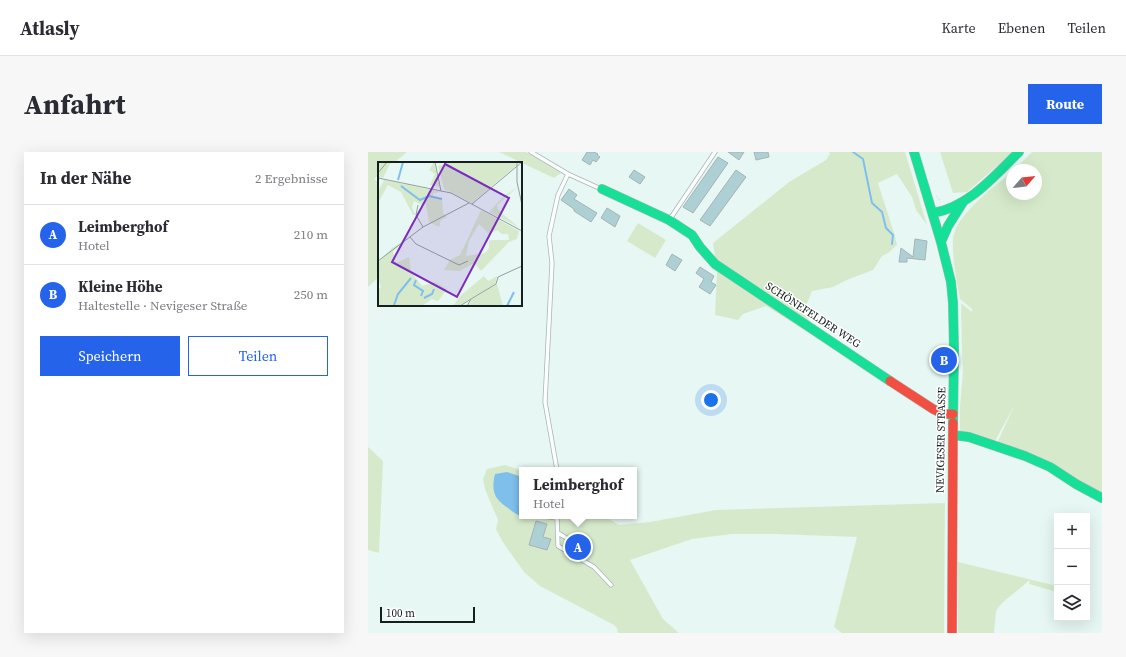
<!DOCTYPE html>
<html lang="de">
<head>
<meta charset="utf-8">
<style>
  body { margin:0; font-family:"Source Serif 4",serif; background:#f7f7f7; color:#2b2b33 }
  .controls { position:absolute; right:12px; bottom:12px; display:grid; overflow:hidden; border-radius:0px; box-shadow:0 4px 16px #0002 }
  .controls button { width:36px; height:36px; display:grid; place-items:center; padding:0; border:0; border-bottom:1px solid #e1e1e2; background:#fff; color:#2b2b33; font:20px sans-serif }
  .compass { position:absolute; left:638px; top:12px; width:36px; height:36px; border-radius:50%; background:#fff; box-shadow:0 4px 16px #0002; rotate:62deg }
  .scale { position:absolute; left:12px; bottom:10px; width:95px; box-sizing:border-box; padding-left:4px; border:2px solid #151f1e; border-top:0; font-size:11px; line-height:14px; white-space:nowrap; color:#151f1e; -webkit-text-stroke:3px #fff; paint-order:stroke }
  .you { position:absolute; left:343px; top:248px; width:14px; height:14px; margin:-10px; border:3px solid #fff; border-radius:50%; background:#1a73e8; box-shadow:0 0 0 6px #1a73e833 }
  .badge { display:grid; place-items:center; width:26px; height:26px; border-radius:50%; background:#2563eb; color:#fff; font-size:13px; font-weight:700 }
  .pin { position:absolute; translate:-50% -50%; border:2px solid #fff; box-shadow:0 1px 4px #0006 }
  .popup { position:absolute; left:151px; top:315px; width:118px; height:52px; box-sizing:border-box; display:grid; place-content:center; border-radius:0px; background:#fff; filter:drop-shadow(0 1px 3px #0005); font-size:13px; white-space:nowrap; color:#7c7c81 }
  .popup b { font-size:15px; color:#2b2b33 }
  .popup::after { content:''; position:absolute; left:50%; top:100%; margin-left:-8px; border:8px solid transparent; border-top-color:#fff }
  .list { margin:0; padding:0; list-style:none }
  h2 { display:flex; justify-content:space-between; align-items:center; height:52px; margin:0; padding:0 16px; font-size:17px }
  h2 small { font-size:13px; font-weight:400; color:#7c7c81 }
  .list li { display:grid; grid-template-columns:26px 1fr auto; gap:12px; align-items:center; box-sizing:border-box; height:60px; padding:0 16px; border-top:1px solid #e1e1e2 }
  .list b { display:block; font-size:15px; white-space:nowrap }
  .list p { margin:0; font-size:13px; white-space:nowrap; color:#7c7c81 }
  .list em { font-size:13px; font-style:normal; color:#7c7c81 }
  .actions { display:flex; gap:8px; padding:12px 16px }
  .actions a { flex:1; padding:9px 0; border:1px solid #2563eb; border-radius:0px; text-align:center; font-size:14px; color:#2563eb }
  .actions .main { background:#2563eb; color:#fff }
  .icon { flex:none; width:22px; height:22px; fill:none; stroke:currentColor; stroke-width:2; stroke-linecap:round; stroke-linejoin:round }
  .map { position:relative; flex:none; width:734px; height:481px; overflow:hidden; border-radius:0px }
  header { display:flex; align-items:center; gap:24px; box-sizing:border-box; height:56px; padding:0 20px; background:#fff; border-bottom:1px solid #e1e1e2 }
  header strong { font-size:19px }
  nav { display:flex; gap:22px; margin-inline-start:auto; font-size:14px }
  .intro { display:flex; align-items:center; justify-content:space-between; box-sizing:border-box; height:96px; padding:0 24px }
  h1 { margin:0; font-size:28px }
  .button { padding:10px 18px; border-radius:0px; background:#2563eb; color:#fff; font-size:14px; font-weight:700 }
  main { display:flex; gap:24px; padding:0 24px }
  aside { flex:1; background:#fff; border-radius:0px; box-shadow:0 4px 16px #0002 }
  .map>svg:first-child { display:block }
</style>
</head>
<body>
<header>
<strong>Atlasly</strong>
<nav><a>Karte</a><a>Ebenen</a><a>Teilen</a></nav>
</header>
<div class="intro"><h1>Anfahrt</h1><a class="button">Route</a></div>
<main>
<aside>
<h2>In der Nähe<small>2 Ergebnisse</small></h2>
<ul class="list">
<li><span class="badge">A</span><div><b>Leimberghof</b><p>Hotel</p></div><em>210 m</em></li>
<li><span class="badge">B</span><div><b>Kleine Höhe</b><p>Haltestelle · Nevigeser Straße</p></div><em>250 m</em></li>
</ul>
<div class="actions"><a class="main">Speichern</a><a>Teilen</a></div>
</aside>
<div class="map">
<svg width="734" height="481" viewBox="0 0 734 481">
  <rect width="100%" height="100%" fill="#e7f7f4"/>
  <path fill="#d6eacb" d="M0,0H39L26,11H11V23L6,27L11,31V125L0,135Z
    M131,0H158L193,21L186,26Z
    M461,0H537L559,73L548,58L544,45L529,22L510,31L527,84L529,93L520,101L514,104L505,118L481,127L465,135L444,139L435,161L445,173L435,177L398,154L375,162L370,168L347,163L349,119L345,91L421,30L458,8L462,2Z
    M572,0H645L599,40L585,41Z
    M664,0H734V343L629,291L647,252L626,291L592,280V254L595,220L594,199L593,151L604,160V157L592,147C589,130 584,106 585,89C585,64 626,35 644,20V42H668V18H646Z
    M270,71L298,88L287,106L259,89Z
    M0,295L15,309L11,401L0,398Z
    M137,313L149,317L154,320V364H236L251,373L282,370L348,358L577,351L576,481H474L466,475L489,385L408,382H364L324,387L262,408L295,467L311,481H250L249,476L246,473L172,434L156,420L134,389L128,377L130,368L117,337L115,327L119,317Z
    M590,410L689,434V440L661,432L662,428L634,451L628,459L626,481H590Z"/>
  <path fill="#7fbfec" d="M139,320L151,324L154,326V364C148,363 144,359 140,356C126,347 123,339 127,322Z"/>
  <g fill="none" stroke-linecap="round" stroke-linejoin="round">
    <path stroke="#7fbfec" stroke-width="2" d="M485,0L495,7L504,51L514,60L518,76L525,83L524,92"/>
  </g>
  <path fill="#add0d5" stroke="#a8b3b3" d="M219,0H226L230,2L229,3L232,5L228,10L225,8L222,13L214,8Z
    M360,0H376L371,8Z
    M386,0H400L401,5L388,8Z
    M350,5L360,11L325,61L315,55Z
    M266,18L277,25L272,32L261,25Z
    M368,18L378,25L342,74L332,68Z
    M201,37L209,43L206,47L229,61L223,70L206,59V57L193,48Z
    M239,56L252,64L247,75L233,66Z
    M547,87L559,89L557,108L539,106V110H531L533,96L545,105Z
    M304,102L314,108L307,119L298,113Z
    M332,115L346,124L343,130L348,133L342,142L331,135L336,127L328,121Z
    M168,369L179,372L175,385L183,387L179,398L161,393Z
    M208,387L215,391L214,393L223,398L219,407L203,398Z"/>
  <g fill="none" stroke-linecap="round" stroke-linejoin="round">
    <defs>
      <path id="lane" d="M163,0L200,22L233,37
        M302,67L347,0
        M189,318L177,250L184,111L181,84L190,43L200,22
        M175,364L189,366
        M189,364L190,394L226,415L243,433
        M190,381L200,387
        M198,399L205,387"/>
      <path id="fast" d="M546,0L573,90L583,130L585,151L586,198L585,271
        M234,37L301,68L324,83L332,95L347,112L522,229
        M565,61C601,55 626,24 651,0
        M573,90L580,74L595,50
        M585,283L601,285L657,304L682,315L708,332L734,346"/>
      <path id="jam" d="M522,229L565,257L575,262H585
        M584,481L585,271"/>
    </defs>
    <use href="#lane" stroke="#a9b6b4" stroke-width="5"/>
    <use href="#fast" stroke="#a9b6b4" stroke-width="10"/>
    <use href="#jam" stroke="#a9b6b4" stroke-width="10"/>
    <path stroke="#dee2e1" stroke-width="1" stroke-dasharray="2 2" stroke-linecap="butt" d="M0,42L7,51L11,53
      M568,44L571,46L572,50
      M0,87L11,85"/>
    <use href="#lane" stroke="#fbfefd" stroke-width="3.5"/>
    <use href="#fast" stroke="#16e098" stroke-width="9"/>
    <use href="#jam" stroke="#f24e42" stroke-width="9"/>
  </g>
  <g text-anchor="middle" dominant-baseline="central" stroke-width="3" stroke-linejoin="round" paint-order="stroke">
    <g font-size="11" fill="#151f1e" stroke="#fff">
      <text transform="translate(445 163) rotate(33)">SCHÖNEFELDER WEG</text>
      <text transform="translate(573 288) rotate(-89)">NEVIGESER STRASSE</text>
    </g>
  </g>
  <g transform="translate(10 10)">
    <rect width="144" height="144" fill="#e7f7f4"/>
    <path d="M1,0H13L5,16L0,15ZM56,0L62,25L52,23L57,12L51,8ZM65,0H139L138,4L94,41L66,27L60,4L66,2ZM6,18L64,30L55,31V34L64,36L65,51L69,55L63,58L61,65L51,60L47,38L44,43L36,39L34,45L37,53H35L23,30L10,23L1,39L0,56V30ZM140,25L119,43L121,49L142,66L111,50L127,33ZM103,48L141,69L139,77L131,80L103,109L96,101L82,109L66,108L72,98L82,93ZM101,62L111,72L119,68L124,72H130L131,78H114L111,79V86L107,91L88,94L91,79ZM31,76L15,89L18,101L31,95L33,110L44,124L57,120L69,127L60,139L54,137L44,144H0V128L3,125L0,116V100L14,86ZM106,114L110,119L119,114L117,122L81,144H75L82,134ZM119,122L125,144H90L94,137Z" fill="#d6eacb" fill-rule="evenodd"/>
    <path fill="none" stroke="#7fbfec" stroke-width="2" d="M20,18L25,0M23,24L42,38L51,34L64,37M38,118L36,123L45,129L43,134M46,136L54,132L56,127M16,143L20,132L33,116M129,144L136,130"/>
    <path fill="none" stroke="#93a19e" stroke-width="1" d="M57,0L63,29M139,0V20L144,43M0,11L9,0M0,16L73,31L144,69M94,42L144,0M40,43L38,53L45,65M32,75L38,82L81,103L90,99M0,99L45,65L91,41M82,144L93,137M89,144L93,137L118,122L120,115L144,104"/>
    <path fill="#7b2cbf" fill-opacity="0.15" stroke="#7b2cbf" stroke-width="2" d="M67,2L131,36L79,135L14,100Z"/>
    <rect width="144" height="144" fill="none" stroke="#151f1e" stroke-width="2"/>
  </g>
</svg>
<div class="controls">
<button>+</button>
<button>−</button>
<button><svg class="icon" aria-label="layers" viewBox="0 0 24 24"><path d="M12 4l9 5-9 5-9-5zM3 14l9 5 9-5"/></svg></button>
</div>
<svg class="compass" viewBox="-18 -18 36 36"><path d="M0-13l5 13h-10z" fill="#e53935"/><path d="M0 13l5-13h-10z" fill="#7c7c81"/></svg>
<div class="scale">100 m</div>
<div class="you"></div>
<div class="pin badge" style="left:210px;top:395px">A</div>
<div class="popup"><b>Leimberghof</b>Hotel</div>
<div class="pin badge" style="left:576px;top:208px">B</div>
</div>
</main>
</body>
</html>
